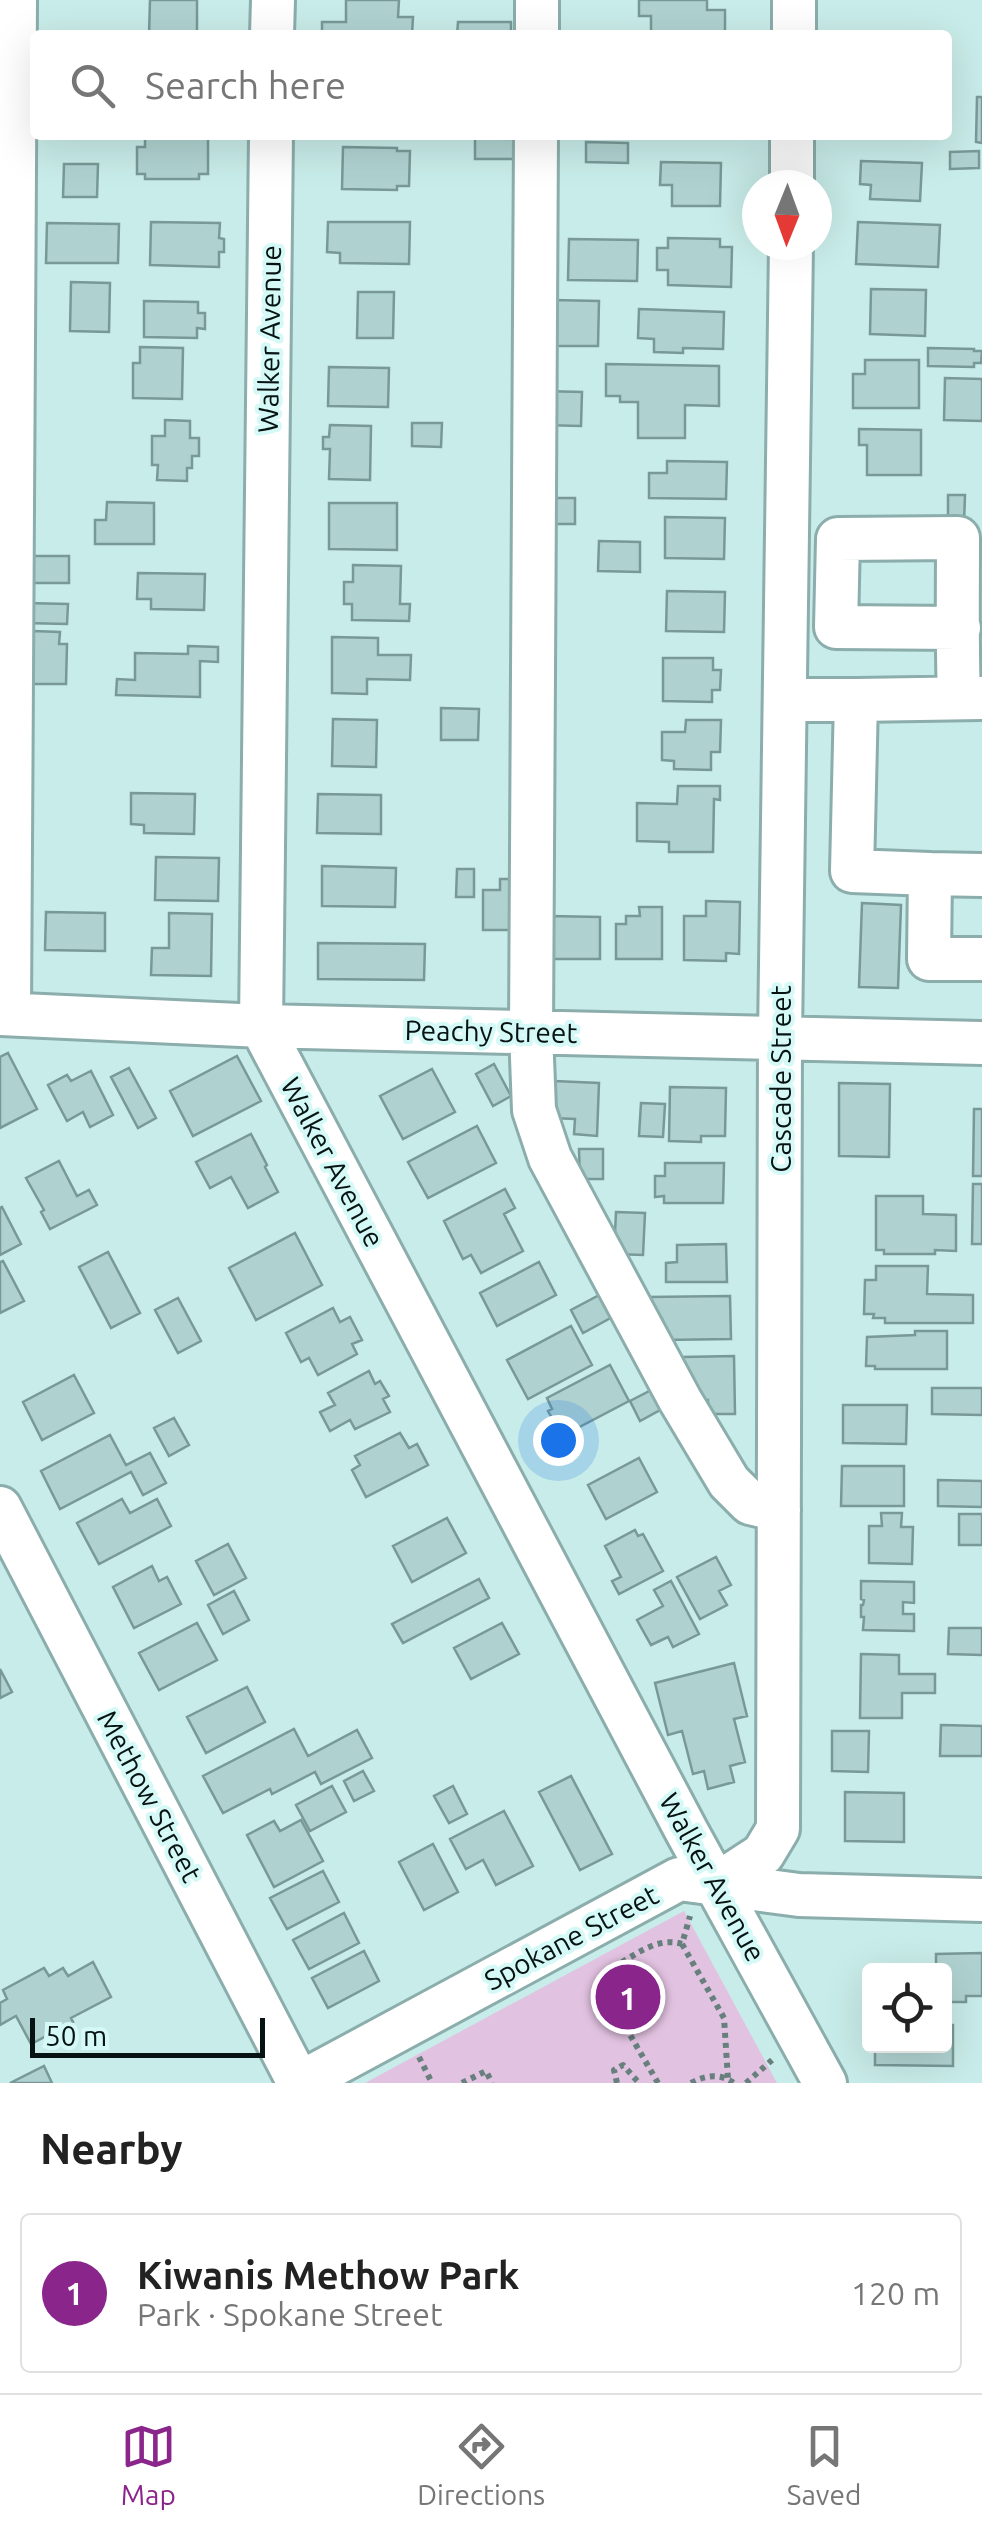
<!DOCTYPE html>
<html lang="en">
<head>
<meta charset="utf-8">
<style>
  body { margin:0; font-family:Ubuntu,sans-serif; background:#f6f6f6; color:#222 }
  .controls { position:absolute; right:30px; bottom:30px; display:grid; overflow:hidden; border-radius:10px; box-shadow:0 10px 40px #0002 }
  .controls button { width:90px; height:90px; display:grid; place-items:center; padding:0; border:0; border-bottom:2px solid #e0e0e0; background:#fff; color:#222; font:50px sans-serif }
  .compass { position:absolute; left:742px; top:170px; width:90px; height:90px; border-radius:50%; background:#fff; box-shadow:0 10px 40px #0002; rotate:181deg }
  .scale { position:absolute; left:30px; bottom:25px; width:235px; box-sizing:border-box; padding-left:10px; border:5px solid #061312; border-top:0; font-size:28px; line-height:35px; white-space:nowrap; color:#061312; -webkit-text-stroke:8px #d5f9f6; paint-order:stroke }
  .you { position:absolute; left:558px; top:1440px; width:35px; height:35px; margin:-25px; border:8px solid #fff; border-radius:50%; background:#1a73e8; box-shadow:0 0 0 15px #1a73e833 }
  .badge { display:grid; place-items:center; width:65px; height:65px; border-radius:50%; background:#8a258c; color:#fff; font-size:32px; font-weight:700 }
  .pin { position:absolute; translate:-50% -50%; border:5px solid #fff; box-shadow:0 2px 10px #0006 }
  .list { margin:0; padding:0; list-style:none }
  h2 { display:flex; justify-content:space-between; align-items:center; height:130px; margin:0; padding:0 40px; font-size:42px }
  h2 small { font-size:32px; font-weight:400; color:#767676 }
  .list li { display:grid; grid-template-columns:65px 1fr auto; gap:30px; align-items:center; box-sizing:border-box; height:160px; margin:0 20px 20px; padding:0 20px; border:2px solid #e0e0e0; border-radius:10px }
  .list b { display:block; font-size:38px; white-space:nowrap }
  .list p { margin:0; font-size:32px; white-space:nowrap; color:#767676 }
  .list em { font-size:32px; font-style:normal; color:#767676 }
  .icon { flex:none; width:55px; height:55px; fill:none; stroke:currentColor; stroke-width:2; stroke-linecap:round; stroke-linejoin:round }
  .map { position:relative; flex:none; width:982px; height:2083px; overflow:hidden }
  .search { position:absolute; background:#fff; box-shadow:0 10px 40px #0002; left:30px; right:30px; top:30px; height:110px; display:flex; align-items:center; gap:25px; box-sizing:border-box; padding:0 35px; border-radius:10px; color:#767676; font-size:38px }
  .sheet { height:310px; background:#fff }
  nav { display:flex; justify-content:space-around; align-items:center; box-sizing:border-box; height:140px; border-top:2px solid #e0e0e0; background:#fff; font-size:28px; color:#767676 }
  nav a { display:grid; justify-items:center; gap:5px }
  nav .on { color:#8a258c }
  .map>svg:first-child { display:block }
</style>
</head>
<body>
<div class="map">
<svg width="982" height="2083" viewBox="0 0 982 2083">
  <rect width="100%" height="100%" fill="#c8ece9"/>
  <path fill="#e2c2e1" d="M684,1911L777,2083H365Z"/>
  <path fill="#afd2d0" stroke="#789997" stroke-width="2.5" d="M150,0H197V35H149Z
    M346,0H399L398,17H413L412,35H322V22H346Z
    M639,0H707V10H725V35H651V16H639Z
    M458,22H511V35H457Z
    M977,97H982V143L976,142Z
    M145,135H199V138H208V174H199V179H145V174H137V147H145Z
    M475,138L514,139V159H475Z
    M586,142L628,143V163L586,162Z
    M343,147L397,148V151H410L409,186H397V190L342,189Z
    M979,151V168L950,169V152Z
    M861,161L922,163L920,201L870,199L871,185L860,184Z
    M661,162L721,163L720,206H672V185H660Z
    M64,164H98L97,197H63Z
    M151,222L220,223L219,238L224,239V252H219V267L150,265Z
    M328,222H410L409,264L340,263V253L327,252Z
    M858,222L940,225L938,267L856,264Z
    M47,223L119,224L118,263H46Z
    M668,238L720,239V247H732L731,287L668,285V270H657V248H668Z
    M569,239L638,240L637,281L568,280Z
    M71,282L110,283L109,332L70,331Z
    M871,289L926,290L925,336L870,334Z
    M358,292H394L393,338H357Z
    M553,300L599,301L598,346H552Z
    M144,301L198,302V313H205V329L197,328V338L144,337Z
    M639,309L724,312L723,349L683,348V353L654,352V339L638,338Z
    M140,347L183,348L182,399L133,398V363H140Z
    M928,348L974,349V351H982L981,363H974V367L928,366Z
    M865,360H919V408H853V374H865Z
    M606,364L719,366V406L685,405V438H638V402H620V396H606Z
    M329,367L389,368L388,407L328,406Z
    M945,378L982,379V421L944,420Z
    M543,391L582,392L581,426L542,425Z
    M165,420L190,421V438H199V456H192V468H187V481L157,480L158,465H152V436H165Z
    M412,423H442L441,447L412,446Z
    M330,425L371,426L370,480L329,479L330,449H323V437H329Z
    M859,429L921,430V475H867V445H859Z
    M667,461L727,462L726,499L649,498V473H667Z
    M948,495H965L964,523H948Z
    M546,498H575V524H545Z
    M107,502L154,503V544H95V520H106Z
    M329,503H397V550L329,549Z
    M665,517L725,518L724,559L665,558Z
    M599,541L640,542V572L598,571Z
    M30,556H69V583H30Z
    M353,565L401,566L400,604H410L409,621L352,620V604H344V582H353Z
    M138,573L205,574L204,610L151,609V599H137Z
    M667,591L725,592L724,632L666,631Z
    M25,603L68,604L67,624L24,623Z
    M33,631L60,632L59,644H67L66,684H32Z
    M332,637L378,638V655H411L410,680L367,679V694L332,693Z
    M188,646L218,647V662L200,661V697L116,695L117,679L135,680V653L188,654Z
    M663,658H713V670H721L720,690H712V702L663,701Z
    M441,708L479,709L478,740H441Z
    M333,719L377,720L376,767L332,766Z
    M686,720H721L720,752H711V770L674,769V761L662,760V732H685Z
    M678,786H720V800L714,799L713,852H669V842L637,841V803L677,804Z
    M131,793L195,794L194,834L144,833V825L131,824Z
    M318,794L381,795V834L317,833Z
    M156,857L219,858L218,901L155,900Z
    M322,866L396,868L395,907L322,906Z
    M457,869H474V897H456Z
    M500,879H515L514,930H483V890H500Z
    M706,901L740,902L739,954L726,953V961L684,960V916H706Z
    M862,903L901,905L898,988L859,987Z
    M639,907H662V959H616V924H626V916H640Z
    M46,912L105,913V951L45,950Z
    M169,913L212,914L211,976L151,975L152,948H169Z
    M549,916L600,917V959H548Z
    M318,943L425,944L424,980L318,979Z
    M8,1053L37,1109L0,1128V1057Z
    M237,1056L261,1101L193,1136L170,1091Z
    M494,1064L511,1096L493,1106L476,1074Z
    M129,1068L156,1118L138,1128L111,1077Z
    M432,1069L455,1112L403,1139L380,1096Z
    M91,1071L113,1115L90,1127L83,1112L67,1121L48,1085L67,1075L71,1081Z
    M554,1081L599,1083L597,1136L574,1134L575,1119L552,1118Z
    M839,1083L890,1084L889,1157L839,1156Z
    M670,1087L726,1088L725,1136H701V1142L669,1141Z
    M641,1103L665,1104L663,1137L639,1136Z
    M974,1109H982V1176H973Z
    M477,1126L496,1163L428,1198L408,1162Z
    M251,1134L267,1165L265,1167L278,1192L248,1208L231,1177L210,1188L196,1162Z
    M579,1149H603V1179H580Z
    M59,1161L77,1196L89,1190L97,1205L50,1229L41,1212L44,1210L26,1178Z
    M665,1163H724L723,1203H664V1196L655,1197V1176H665Z
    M973,1184H982V1244H972Z
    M505,1189L515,1208L504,1214L523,1251L481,1273L471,1255L463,1259L444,1221Z
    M876,1196H923V1214L956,1215V1251L935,1250V1254H884V1250H876Z
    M2,1207L21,1244L0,1255V1208Z
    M616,1212L645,1213L643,1255L614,1254Z
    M295,1233L322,1285L256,1320L229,1268Z
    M726,1244L727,1282H666V1263L677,1262V1245Z
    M108,1252L140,1313L111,1328L79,1267Z
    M3,1261L24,1301L0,1313V1262Z
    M539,1262L556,1295L497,1326L480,1293Z
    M876,1266H928L927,1294L973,1295V1323H885V1318H873L874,1314H864L865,1280H876Z
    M605,1292L616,1315L583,1333L571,1310Z
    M730,1296L731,1339L662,1340V1319H648V1297Z
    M178,1298L201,1341L178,1353L155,1310Z
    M333,1308L340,1322L350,1317L362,1340L352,1344L357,1354L318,1375L309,1358L301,1362L286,1333Z
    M571,1326L592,1365L528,1399L507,1360Z
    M915,1331H947V1369H875V1366H866L867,1337L915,1335Z
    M734,1356L735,1414H708V1400H683V1357Z
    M610,1365L629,1401L566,1434L561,1425L557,1427L548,1411L552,1409L547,1398Z
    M369,1371L375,1384L380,1381L389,1396L383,1399L390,1412L355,1429L350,1420L330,1431L320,1412L335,1405L328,1393Z
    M74,1375L94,1413L42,1440L23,1402Z
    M663,1384L673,1403L640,1421L630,1401Z
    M932,1388H982V1415L932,1414Z
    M843,1405H907L906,1444L843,1443Z
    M174,1418L189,1445L169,1456L154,1428Z
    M400,1433L409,1448L417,1444L428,1465L366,1497L352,1470L360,1465L355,1456Z
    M110,1435L126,1465L150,1453L166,1483L143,1495L131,1472L60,1509L41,1471Z
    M639,1458L657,1492L606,1519L588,1485Z
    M842,1466H904V1506H841Z
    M938,1480L982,1481V1507L938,1506Z
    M122,1499L130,1513L157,1499L171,1526L99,1564L77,1523Z
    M881,1513H902L901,1527H913L912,1564L869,1563V1526H882Z
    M959,1514H982V1545H959Z
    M447,1518L466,1553L412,1582L393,1546Z
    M635,1530L638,1536L643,1534L663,1571L619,1594L612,1581L621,1577L605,1546Z
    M228,1544L246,1578L214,1595L196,1561Z
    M716,1557L731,1585L719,1591L727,1605L700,1619L677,1577Z
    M152,1566L159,1581L167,1577L181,1604L134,1628L113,1587Z
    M479,1579L489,1598L403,1643L392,1624Z
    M671,1581L699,1634L673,1647L668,1637L651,1645L637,1620L663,1606L654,1590Z
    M861,1581L914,1582V1603L903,1602V1614H914V1631L863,1630L864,1617H861V1605H863L864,1600L861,1599Z
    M234,1591L249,1620L223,1634L208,1605Z
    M197,1623L217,1660L159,1690L139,1653Z
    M502,1623L519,1654L471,1679L454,1648Z
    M949,1628H982V1655L948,1654Z
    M861,1654L899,1655V1674H935V1693H902V1718H860Z
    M734,1663L747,1716L734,1719L745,1762L730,1766L734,1782L708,1789L704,1771L693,1774L682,1731L668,1735L655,1683Z
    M0,1669L12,1692L0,1698Z
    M247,1687L265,1722L206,1753L187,1717Z
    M941,1725L982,1726V1756H940Z
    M294,1729L308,1756L357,1730L372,1758L321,1784L315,1772L272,1794L270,1789L223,1813L203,1776Z
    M832,1731H869L868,1772L832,1771Z
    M363,1771L374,1791L354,1801L344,1781Z
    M571,1776L612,1854L580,1870L539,1792Z
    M332,1786L346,1812L310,1831L296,1805Z
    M453,1786L467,1814L449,1823L434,1796Z
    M845,1792L904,1793V1842L845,1841Z
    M504,1811L533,1866L496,1885L483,1860L466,1869L450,1839Z
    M301,1820L323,1861L274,1887L247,1835L274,1821L280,1831Z
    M433,1844L458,1892L424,1910L399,1862Z
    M323,1871L339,1902L287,1929L270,1898Z
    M344,1913L359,1943L309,1969L293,1940Z
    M364,1951L379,1981L328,2008L312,1978Z
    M982,1953V1996H966V2002H944V1970H936V1954Z
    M93,1962L111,1997L71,2018L73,2022L31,2044L16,2016L0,2025V2003L7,1999L3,1990L44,1968L49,1976L63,1968L68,1976Z
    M944,2025H953V2066L875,2065V2046H944Z
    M44,2066L52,2083H10Z"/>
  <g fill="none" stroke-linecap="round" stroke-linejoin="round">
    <defs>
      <path id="minor" d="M272,35L273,0
        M537,35V0
        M794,35V0
        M271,135L261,1026L687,1832L825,2083
        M536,135L531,1032L534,1110L550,1158L680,1400L729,1482L750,1503L779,1510
        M792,185V135
        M959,628L836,627L838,539L958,538C958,591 957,645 959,698
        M785,700H856
        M930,874L852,871L856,700L982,698
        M982,875L930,874L929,959H982
        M0,1014L261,1026L982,1043
        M9,1014L15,0
        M0,1508L299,2083
        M717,1884L763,1854L778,1829L780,1037L791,245
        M300,2083L679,1879L799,1895L982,1900"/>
    </defs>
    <use href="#minor" stroke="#8badab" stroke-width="48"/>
    <path stroke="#67807e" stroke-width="6" stroke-dasharray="5 5" stroke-linecap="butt" d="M682,1944L724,2018L728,2079
      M419,2057L432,2083
      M462,2083L486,2071L492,2083
      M617,2083L614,2070L623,2065L639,2083
      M658,2083L611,2002L608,1988L612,1968C634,1956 657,1936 682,1944L690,1916
      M691,2083C706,2075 719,2073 734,2083
      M746,2083L772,2060"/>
    <use href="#minor" stroke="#fff" stroke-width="42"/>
  </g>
  <g text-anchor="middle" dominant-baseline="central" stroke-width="8" stroke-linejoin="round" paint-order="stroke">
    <g font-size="28" fill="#061312" stroke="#d5f9f6">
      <text transform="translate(269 339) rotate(-89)">Walker Avenue</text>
      <text transform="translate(491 1031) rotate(1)">Peachy Street</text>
      <text transform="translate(780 1079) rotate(-90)">Cascade Street</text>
      <text transform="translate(333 1162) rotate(62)">Walker Avenue</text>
      <text transform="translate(150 1796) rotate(62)">Methow Street</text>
      <text transform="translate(713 1877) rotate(61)">Walker Avenue</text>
      <text transform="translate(571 1937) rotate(-28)">Spokane Street</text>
    </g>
  </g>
</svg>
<div class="controls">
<button><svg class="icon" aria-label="locate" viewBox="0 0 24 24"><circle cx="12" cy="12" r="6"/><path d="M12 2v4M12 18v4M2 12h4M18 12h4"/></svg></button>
</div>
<svg class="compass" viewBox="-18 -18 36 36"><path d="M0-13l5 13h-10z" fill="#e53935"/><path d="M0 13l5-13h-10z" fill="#767676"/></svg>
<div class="scale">50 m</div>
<div class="you"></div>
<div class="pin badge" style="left:628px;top:1997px">1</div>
<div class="search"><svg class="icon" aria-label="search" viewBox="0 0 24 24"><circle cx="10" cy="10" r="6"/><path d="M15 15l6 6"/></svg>Search here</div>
</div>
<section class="sheet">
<h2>Nearby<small></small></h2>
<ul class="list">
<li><span class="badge">1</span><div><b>Kiwanis Methow Park</b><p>Park · Spokane Street</p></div><em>120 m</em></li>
</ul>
</section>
<nav>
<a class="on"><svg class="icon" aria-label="map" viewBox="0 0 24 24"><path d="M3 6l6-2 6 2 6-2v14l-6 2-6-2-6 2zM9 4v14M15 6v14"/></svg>Map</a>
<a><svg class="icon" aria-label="directions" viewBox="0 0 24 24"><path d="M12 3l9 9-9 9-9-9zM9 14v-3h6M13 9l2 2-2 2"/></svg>Directions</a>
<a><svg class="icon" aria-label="saved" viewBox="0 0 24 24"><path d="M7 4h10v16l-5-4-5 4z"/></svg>Saved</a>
</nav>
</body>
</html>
